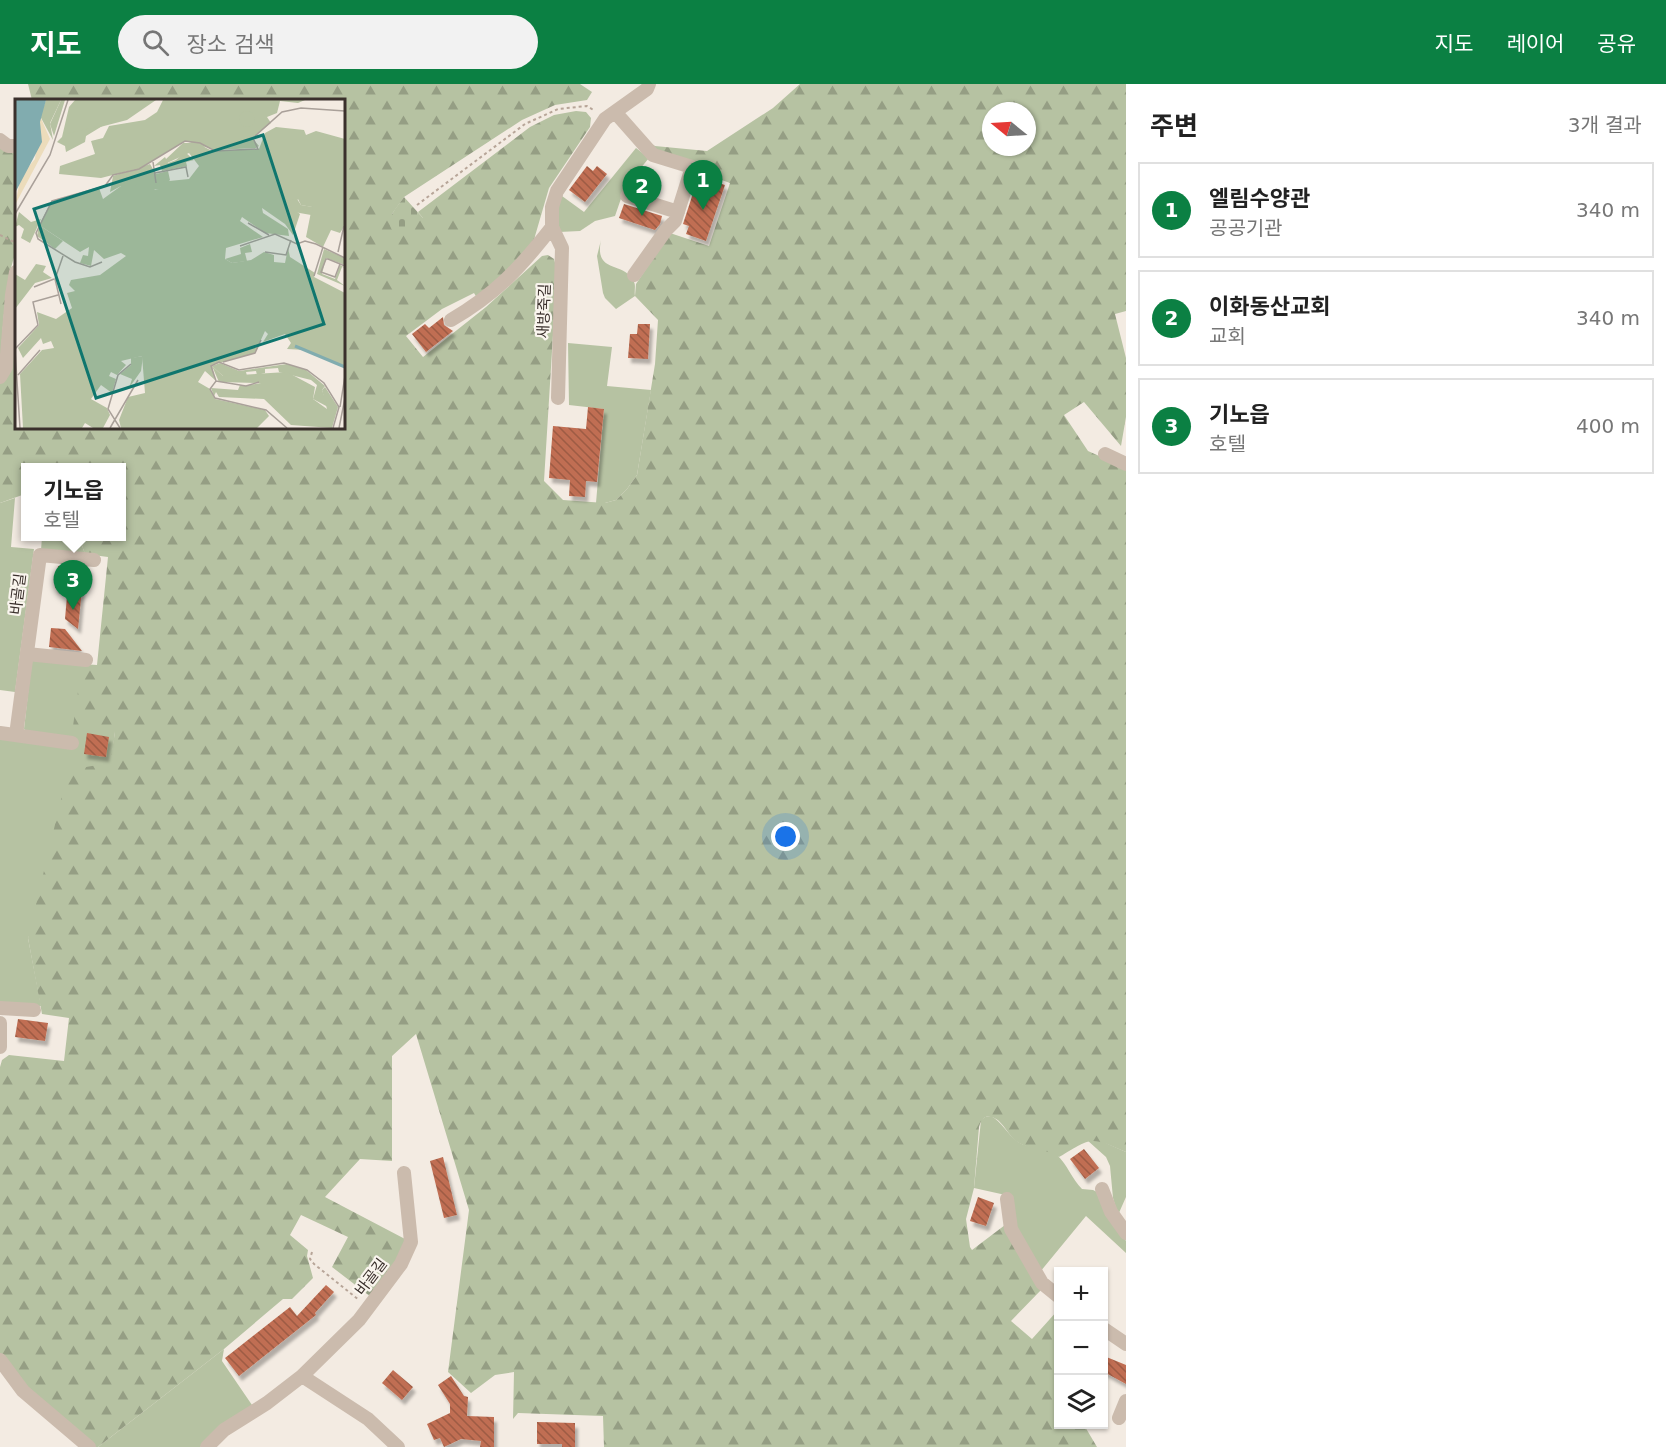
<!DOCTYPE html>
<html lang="ko">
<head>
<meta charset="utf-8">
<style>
  body { margin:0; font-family:"DejaVu Sans","Noto Sans KR",sans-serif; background:#f2f2f2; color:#222 }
  .controls { position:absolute; right:18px; bottom:18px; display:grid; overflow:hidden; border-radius:0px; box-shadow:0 2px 4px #0004 }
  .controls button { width:54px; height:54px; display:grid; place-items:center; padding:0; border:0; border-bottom:2px solid #e0e0e0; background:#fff; color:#222; font:30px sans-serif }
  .compass { position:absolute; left:982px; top:18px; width:54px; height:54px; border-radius:50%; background:#fff; box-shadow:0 2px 4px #0004; rotate:288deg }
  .you { position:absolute; left:786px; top:753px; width:21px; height:21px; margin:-15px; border:4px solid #fff; border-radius:50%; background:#1a73e8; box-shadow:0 0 0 9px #1a73e833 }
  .badge { display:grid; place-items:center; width:39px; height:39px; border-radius:50%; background:#0b8043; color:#fff; font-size:20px; font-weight:700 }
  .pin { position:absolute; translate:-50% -50px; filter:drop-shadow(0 2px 3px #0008) }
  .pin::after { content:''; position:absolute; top:32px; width:21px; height:18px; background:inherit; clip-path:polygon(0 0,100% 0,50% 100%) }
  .popup { position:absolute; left:21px; top:379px; width:105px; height:78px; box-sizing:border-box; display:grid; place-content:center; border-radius:0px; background:#fff; filter:drop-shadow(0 2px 4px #0005); font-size:20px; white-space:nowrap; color:#767676 }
  .popup b { font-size:22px; color:#222 }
  .popup::after { content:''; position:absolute; left:50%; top:100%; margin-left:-12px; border:12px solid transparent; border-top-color:#fff }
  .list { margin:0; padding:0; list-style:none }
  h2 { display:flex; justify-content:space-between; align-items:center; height:78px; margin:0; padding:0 24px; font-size:26px }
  h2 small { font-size:20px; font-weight:400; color:#767676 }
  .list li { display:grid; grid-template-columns:39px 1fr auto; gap:18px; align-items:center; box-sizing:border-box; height:96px; margin:0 12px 12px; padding:0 12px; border:2px solid #e0e0e0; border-radius:0px }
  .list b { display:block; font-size:22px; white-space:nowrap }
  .list p { margin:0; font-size:20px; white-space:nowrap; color:#767676 }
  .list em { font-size:20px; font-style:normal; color:#767676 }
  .icon { flex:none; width:33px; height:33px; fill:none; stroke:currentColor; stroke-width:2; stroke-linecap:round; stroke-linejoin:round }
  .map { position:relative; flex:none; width:1126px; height:1363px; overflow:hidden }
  header { display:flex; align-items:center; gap:36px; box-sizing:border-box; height:84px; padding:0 30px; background:#0b8043; color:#fff }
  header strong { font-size:28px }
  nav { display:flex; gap:33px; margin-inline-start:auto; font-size:21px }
  .search { width:420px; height:54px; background:#f2f2f2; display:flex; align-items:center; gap:15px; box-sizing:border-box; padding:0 21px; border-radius:33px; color:#767676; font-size:22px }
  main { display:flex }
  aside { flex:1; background:#fff }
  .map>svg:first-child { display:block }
</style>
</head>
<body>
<header>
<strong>지도</strong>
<div class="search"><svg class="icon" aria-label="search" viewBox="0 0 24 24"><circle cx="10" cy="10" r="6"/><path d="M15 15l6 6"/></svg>장소 검색</div>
<nav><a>지도</a><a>레이어</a><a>공유</a></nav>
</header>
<main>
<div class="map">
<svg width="1126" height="1363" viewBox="0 0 1126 1363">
  <defs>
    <pattern id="forest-firs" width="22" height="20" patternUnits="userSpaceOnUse" patternTransform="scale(1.5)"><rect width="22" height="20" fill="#b6c2a2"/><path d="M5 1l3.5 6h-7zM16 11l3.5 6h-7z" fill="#959e84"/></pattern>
    <pattern id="cemetery-stones" width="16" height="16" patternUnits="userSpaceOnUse" patternTransform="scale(1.5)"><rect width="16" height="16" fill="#b6c2a2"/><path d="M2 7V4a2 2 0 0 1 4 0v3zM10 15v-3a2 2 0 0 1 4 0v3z" fill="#959e84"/></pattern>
    <pattern id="building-back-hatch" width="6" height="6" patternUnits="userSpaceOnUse" patternTransform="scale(1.5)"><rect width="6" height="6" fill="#c06e52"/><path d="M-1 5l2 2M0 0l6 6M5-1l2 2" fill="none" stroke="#9d5b44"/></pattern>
    <filter id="shadow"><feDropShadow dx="3" dy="5" stdDeviation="1.5" flood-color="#0004"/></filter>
  </defs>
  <rect width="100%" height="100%" fill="#f3ebe2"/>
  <path fill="#b6c2a2" d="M636,64L649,74L625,103L615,132L595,137L580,147L559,148L557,143L558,114L562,112L584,128Z
    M601,156C594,191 624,176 634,198C636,202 634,207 635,212L616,225L605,214L603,209L597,172Z
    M568,259L612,263L607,302L651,306L637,391L627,405L616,416L605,419H596L604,325L569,321Z
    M15,414L11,463L34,465L15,608L0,606V419Z
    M42,453H79L85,470L41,466Z
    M32,574L82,580L115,648L111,679L28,854L41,922L0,921V654L28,648L24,645Z
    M991,1032C1002,1038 1007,1050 1018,1058C1029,1065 1046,1063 1057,1071C1067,1080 1072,1095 1082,1105L1093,1106L1099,1109L1126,1157V1169L1086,1132L1040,1188L1015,1145L1010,1112L974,1104L981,1036L985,1033Z
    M1087,1056H1099L1126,1068V1113L1118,1131L1113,1114L1110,1082L1106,1073Z
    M224,1265L222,1277L252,1321L212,1351L200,1363H98Z"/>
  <path fill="url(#forest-firs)" fill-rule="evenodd" d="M28,0H580L592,8L587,16L555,21L522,36L404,113L392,130L423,134L418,128L530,43L554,31L576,27L586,28L591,34L590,43L549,104L533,159L526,172L477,214L474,209L442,225L406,252L423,273L486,223L542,172L548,171L554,175L557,186L544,397L563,416L605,419L616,416L627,405L637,391L655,280L658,236L635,212L636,200L670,149L709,162L730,99L696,87L657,70L652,60L655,62L707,67L773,24L800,0H1126V227L1115,230L1126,274V333L1121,362L1084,318L1064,331L1088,367L1126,384V1068C1089,1052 1093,1053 1059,1073C1047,1065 1032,1066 1019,1059C1008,1053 1003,1035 991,1033C983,1031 981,1037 979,1043L974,1104L966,1135L970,1163L972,1166L1005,1141L1042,1205L1011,1237L1032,1255L1058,1226V1340L1084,1341L1097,1363H604L603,1332L518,1329L513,1335L514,1288L495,1291L471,1309L448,1288L469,1126L416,950L392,972V1077L360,1075L325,1113L405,1155V1163L371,1213L332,1183L348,1153L301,1131L290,1151L308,1166L307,1172L313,1194L292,1215H283L224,1265L98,1363H93L26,1306L0,1270V983L2,976L9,971L64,977L69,934L42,930L28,854L68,686L110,679L115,648L73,642L82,580L97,581L108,473L85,470L79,453L121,452V384H25V410L0,419V298L16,203V344H344V16H32ZM991,27H1027V63H991Z
    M0,63L16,67V168C4,198 3,249 0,282Z"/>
  <path fill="url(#cemetery-stones)" d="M404,113L423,134L408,146L394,148C383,137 397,123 404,113Z"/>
  <path fill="url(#building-back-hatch)" filter="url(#shadow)" d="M587,82L593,87L597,82L607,90L585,118L569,106Z
    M710,96L725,101L706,157L686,150L689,142L683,140L696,100L707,104Z
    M624,120L662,132L660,140L655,146L619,134Z
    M443,233L444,241L453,247L426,268L412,250L425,240L429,244Z
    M638,240H650L648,275L628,274L630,250H637Z
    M588,323L604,325L597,398L586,397L585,413L569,412L570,396L549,394L553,342L586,345Z
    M58,482L90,485L65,505L55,504Z
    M82,505L78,545L65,535L67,512Z
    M51,544L65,545L82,567L49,563Z
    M87,649L109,653L106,673L84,670Z
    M18,935L48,939L45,957L15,953Z
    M1084,1065L1099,1084L1085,1095L1070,1075Z
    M443,1073L457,1131L444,1134L430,1077Z
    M978,1113L994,1119L986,1142L970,1137Z
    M326,1201L334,1208L315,1229L316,1231L239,1292L225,1274L290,1223L297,1232Z
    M1104,1272L1126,1281V1300L1104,1288Z
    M393,1286L413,1303L402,1316L382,1299Z
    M451,1292L464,1312L468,1313L467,1332L494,1333V1363H480L481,1357L461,1355L444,1363L440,1354L434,1356L427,1340L450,1329V1320L438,1301Z
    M537,1338L575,1339V1363H562V1360H537Z"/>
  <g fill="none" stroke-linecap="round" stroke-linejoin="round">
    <path stroke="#b7a598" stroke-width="2" stroke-dasharray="3 3" stroke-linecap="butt" d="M417,121L525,40L558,25L587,22L595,27
      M0,151L16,159
      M312,1168L310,1175L314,1180L359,1216"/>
    <path stroke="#cbbbad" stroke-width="14" d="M615,28L653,71L692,83L675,137L666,146L634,191
      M0,56L8,62H16
      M627,112L678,128
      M451,236C496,210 520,184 552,143
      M0,293L6,283L12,211L16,188
      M558,314L562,164L552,143V123L557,107L605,35L647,5L649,0
      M1105,370L1126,380
      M27,570L86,576
      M0,649L72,659
      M16,651L40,471L94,476
      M0,924L34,926
      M0,939V963
      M1102,1105L1111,1128L1126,1149
      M1007,1115L1011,1145L1042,1199L1058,1212
      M1104,1245L1126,1260
      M0,1276L23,1307L89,1363
      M302,1292L368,1335L398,1363
      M1119,1334L1126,1317
      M207,1363L224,1346L267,1319L302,1292L359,1236L401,1180L411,1158L404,1089"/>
  </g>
  <g text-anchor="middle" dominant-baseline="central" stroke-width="4.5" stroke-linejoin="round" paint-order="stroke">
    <g font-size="15" fill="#3a302c" stroke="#faf5ee">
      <text transform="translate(544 227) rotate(-88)">새방죽길</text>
      <text transform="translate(18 510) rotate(-83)">바골길</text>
      <text transform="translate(371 1193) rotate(-53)">바골길</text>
    </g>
  </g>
  <g transform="translate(15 15)">
    <rect width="330" height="330" fill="#f3ebe2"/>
    <path d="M46,1H50L39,37L35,25ZM170,53L179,61L171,63L172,67L147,72L145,66L139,67L150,58L153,64L161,61ZM135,65L141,75L153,72L155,81L145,91L106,87L95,93L98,77ZM24,126L48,142L40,150L22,137ZM235,145L237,153L230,154L232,162L217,164L210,160L226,155L225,149ZM128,257L126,272L114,289L117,280L105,275L116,266V259ZM205,264L224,272L272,265L291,271L310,287L307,291L313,308L298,300L302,286L296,281L264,273L263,269L250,270V274L242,276L241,272L231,273L232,277H208L197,267Z" fill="#b6c2a2"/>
    <path d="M31,1H46L35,24L38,41L25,17ZM60,1H141L112,21L47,38L54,8ZM148,1H290L283,4L265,2L262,14L252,18L256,24L237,39L244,47L241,49L201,51L170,42L125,69L86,79L44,75L45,67L80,55L76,42L88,39L94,27L130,21L142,13ZM261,28L289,31L291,36L301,32L330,40V126L325,134L316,131L308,148L291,138L297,108L286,106L283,100L277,109L285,115L278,136L270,125L247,109L248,114L273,130L274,137L250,134L227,118L225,122L248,138L211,149L210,160L217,164L236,161L249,153L259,156V163L270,164L273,149L275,158L300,174L299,178L330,194V269L290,251L272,250L276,244L270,235L248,243L253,235L250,232L240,254L197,266L200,281L190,272L183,283L195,290L200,300L250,311L254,317L242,329H106L104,321L113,298L130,294L127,257L106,262L111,266L102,276L96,273L94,277L101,280L97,294L86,286L76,300L92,309L95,316L88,329H78L70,324L67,329H8L5,275L27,251L39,249L36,242L28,245L26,239L8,259L3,249L24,226L22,213L41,220L57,209L52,194L60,192L54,186L56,181L85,176L111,157L106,154L89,160L79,151L76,167L65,164L68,156L73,157L74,148L65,153L24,126L35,105L84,89L88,100L106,87L136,85L140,91L145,90L144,83L174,80L184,67L174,54L152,64L150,61L168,44H182L197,52L244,50L250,34ZM309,150L330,159V166L311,159L307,175L320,180L325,166L330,169L327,168L322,181L330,187L302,175ZM21,165L31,167L28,173L37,179L20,184L0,210V175L10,181ZM197,267L208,277L272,273L300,288L298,300L312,310L307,291L310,288L323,308L317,329L276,326L249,300L204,298L201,293L199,297L196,289L223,291L225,286L229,287L246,284L204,283Z" fill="#b6c2a2"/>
    <path d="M25,17L35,40L0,106L6,77L20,60Z" fill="#ecdcbb"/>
    <path d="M224 20a8 8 0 1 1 16 0a8 8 0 1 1-16 0ZM282,100L286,106L298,108L296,116L279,113L272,102Z" fill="#b6c2a2"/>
    <path d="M89,26L71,37L70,43L51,53L50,47L42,43L50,35ZM4,113L16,123L26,120L15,144L6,139L9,130L4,126L0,128Z" fill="#b6c2a2"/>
    <path d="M0,1H31L25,23L27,43L0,94Z" fill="#81acaf"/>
    <path fill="none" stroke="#81acaf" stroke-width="3" d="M280,247L330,268"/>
    <path fill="none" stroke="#a9a099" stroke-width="1.5" d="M138,63L141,84M140,74L171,68L173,78M0,115L35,56L53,1M233,124L254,136M225,147L260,135L282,145L290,142L301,145L330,159M250,153L271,156L276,141M323,153L329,127M87,163L75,168L60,163L23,140L21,134L37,102L90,87L98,76L124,70L170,42L185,44L200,52L243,50L238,39L267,13L286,9L330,12M325,165L320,178L306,173L311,160H313L330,167M299,177L308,148M19,188L39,180M46,205L40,180L48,157M0,250L23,226L18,203L43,196M0,251L5,329M208,263L240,254L246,241M3,276L25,251M201,282L196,267L204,263L224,271L269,264L292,271L309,284L324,308L318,329M244,283L231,287L201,282L195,290L200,299L251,311L272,329M325,308L330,277M95,329L123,281M105,329L93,310L103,276L116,265M324,329L330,299"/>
    <path fill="#0f766e" fill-opacity="0.15" stroke="#0f766e" stroke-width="3" d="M248,36L309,225L81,299L19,110Z"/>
    <rect width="330" height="330" fill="none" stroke="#3a302c" stroke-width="3"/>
  </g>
</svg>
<div class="controls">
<button>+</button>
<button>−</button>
<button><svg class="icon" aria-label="layers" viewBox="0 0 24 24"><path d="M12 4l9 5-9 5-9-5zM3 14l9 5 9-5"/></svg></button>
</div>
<svg class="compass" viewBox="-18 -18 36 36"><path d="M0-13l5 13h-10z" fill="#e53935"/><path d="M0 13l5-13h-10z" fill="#767676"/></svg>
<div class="you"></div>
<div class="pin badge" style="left:703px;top:126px">1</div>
<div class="pin badge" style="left:642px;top:132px">2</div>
<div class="pin badge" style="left:73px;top:526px">3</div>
<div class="popup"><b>기노읍</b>호텔</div>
</div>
<aside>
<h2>주변<small>3개 결과</small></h2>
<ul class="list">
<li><span class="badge">1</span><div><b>엘림수양관</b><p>공공기관</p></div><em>340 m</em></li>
<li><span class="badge">2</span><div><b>이화동산교회</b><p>교회</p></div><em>340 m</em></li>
<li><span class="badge">3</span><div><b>기노읍</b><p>호텔</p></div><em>400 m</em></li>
</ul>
</aside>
</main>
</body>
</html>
